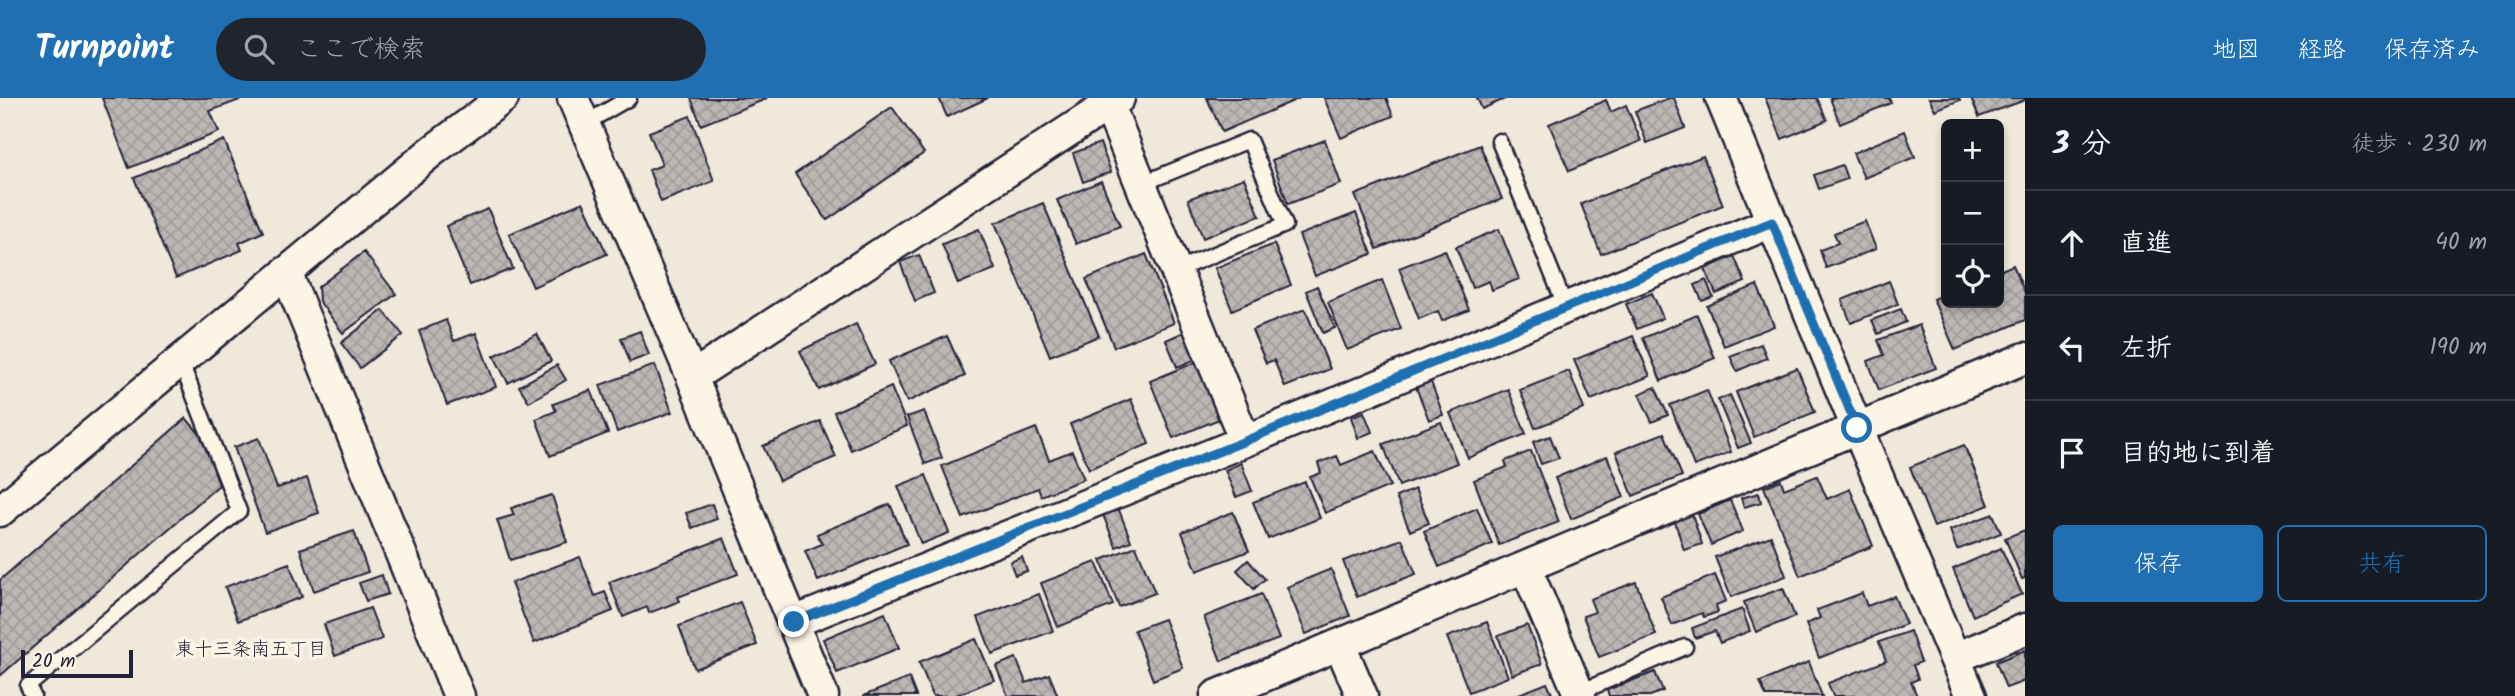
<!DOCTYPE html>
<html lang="ja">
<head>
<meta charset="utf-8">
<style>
  body { margin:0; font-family:Kalam,"Klee One",sans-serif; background:#20242c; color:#f1f3f6 }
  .controls { position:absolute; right:21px; top:21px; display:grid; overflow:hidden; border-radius:10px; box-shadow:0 4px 10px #0003 }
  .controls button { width:63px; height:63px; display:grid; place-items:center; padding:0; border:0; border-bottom:2px solid #363941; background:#171b24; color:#f1f3f6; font:35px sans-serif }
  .scale { position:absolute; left:21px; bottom:18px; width:112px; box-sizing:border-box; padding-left:7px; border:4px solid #22223b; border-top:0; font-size:19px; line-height:24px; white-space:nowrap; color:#22223b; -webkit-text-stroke:5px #fcf5e5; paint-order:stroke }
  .stop { position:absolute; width:21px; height:21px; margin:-16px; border:5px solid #1f6fb2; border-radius:50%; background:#fff }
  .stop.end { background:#1f6fb2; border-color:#fff; box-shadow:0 2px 7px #0008 }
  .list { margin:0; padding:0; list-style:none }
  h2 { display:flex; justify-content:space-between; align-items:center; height:91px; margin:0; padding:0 28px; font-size:30px }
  h2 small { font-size:23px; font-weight:400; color:#9ea1a6 }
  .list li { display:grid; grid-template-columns:46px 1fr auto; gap:21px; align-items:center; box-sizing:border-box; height:105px; padding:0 28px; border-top:2px solid #363941 }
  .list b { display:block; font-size:26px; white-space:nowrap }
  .list em { font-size:23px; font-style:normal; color:#9ea1a6 }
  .actions { display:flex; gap:14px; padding:21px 28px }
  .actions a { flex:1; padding:16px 0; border:2px solid #1f6fb2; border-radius:10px; text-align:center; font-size:24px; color:#1f6fb2 }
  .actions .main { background:#1f6fb2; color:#fff }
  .icon { flex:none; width:38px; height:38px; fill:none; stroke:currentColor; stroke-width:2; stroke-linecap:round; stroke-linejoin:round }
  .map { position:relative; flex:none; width:2025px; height:598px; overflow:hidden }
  header { display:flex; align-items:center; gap:42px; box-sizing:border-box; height:98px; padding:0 35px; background:#1f6fb2; color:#fff }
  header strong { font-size:33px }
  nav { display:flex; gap:38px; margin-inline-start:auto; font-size:24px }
  .search { width:490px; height:63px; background:#20242c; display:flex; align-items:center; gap:18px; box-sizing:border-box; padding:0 24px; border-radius:38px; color:#9ea1a6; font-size:26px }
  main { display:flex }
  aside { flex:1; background:#171b24 }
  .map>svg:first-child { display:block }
</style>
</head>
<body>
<header>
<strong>Turnpoint</strong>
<div class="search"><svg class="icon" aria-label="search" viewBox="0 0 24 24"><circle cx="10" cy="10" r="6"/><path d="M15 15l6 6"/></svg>ここで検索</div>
<nav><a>地図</a><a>経路</a><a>保存済み</a></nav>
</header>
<main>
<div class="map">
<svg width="2025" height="598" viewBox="0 0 2025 598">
  <defs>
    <pattern id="building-cross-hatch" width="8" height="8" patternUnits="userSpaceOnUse" patternTransform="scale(1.75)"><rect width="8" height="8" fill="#bcb7b3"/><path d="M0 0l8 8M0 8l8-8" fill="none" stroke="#a19d9b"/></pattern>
  </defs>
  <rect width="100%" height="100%" fill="#efe8db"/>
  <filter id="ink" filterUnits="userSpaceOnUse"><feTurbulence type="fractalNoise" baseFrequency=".0143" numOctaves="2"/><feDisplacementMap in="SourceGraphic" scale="14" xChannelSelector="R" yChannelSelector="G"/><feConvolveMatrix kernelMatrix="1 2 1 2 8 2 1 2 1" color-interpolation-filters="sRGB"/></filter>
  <g filter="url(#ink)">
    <path fill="url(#building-cross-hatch)" stroke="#22223b" stroke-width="2" d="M102,0H245L210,13L219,34L129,70Z
      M691,0H766V1L701,27Z
      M939,0H988L947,19Z
      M1207,0H1300L1222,34Z
      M1324,0H1386L1393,18L1341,40Z
      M1477,0H1507L1482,11Z
      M1669,0H1674L1685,30L1647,45L1635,13Z
      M1765,0H1817L1827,22L1782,41Z
      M1830,0H1889L1891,5L1840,26Z
      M1929,0H1959L1960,2L1935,12Z
      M1971,0H2025V2L1979,19Z
      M1606,2L1611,14L1626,7L1641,43L1569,73L1549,26Z
      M892,9L924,55L827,122L795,76Z
      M690,18L714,83L661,104L649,72L662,67L649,34Z
      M1905,33L1915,59L1864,80L1853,55Z
      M224,42L263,134L239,145L242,152L176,180L134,80Z
      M1325,42L1341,86L1288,106L1272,62Z
      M1100,45L1111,74L1083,84L1073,55Z
      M1480,47L1502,101L1377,151L1355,97Z
      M1703,58L1723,107L1601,156L1581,106Z
      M1842,67L1847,81L1819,91L1814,77Z
      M1244,80L1260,118L1203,140L1188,101Z
      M1101,83L1120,128L1076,146L1057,102Z
      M583,104L607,156L533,189L509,136Z
      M1043,105L1099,238L1050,258L995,125Z
      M488,111L513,171L470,187L446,128Z
      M1356,115L1372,156L1315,178L1299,137Z
      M1865,123L1876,151L1826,170L1820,152L1838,145L1834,135Z
      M979,131L995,171L958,186L942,146Z
      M1499,131L1519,181L1492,192L1489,183L1472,190L1456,149Z
      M1274,146L1291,187L1232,212L1215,170Z
      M1445,152L1469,212L1442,223L1438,213L1419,221L1399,170Z
      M364,154L396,196L343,235L319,203L318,189Z
      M1146,156L1174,225L1114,249L1086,181Z
      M919,157L934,195L915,203L900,164Z
      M1734,158L1745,184L1716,196L1705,171Z
      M2013,167L2025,195V222L1955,252L1933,201L1946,195V205H1999V173Z
      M1382,182L1401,231L1347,252L1328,204Z
      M1706,182L1713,199L1702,203L1695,187Z
      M1889,183L1898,206L1851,225L1842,202Z
      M1757,187L1774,228L1724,248L1707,208Z
      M1317,188L1335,230L1323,235L1306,193Z
      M1652,195L1663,220L1637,231L1626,206Z
      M1305,211L1330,271L1285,289L1274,262L1266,265L1252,232Z
      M1901,211L1906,224L1878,236L1872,222Z
      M383,212L403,237L360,270L341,245Z
      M1697,217L1715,260L1661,283L1643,240Z
      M446,222L454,243L476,235L496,289L447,307L419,233Z
      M856,226L875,266L819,292L800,253Z
      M1919,227L1936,270L1879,292L1868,263L1884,257L1878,242Z
      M1195,229L1206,257L1177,269L1166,242Z
      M640,233L649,257L630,264L621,240Z
      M537,236L551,263L508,285L494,258Z
      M947,238L965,278L907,304L889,263Z
      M1633,238L1650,278L1591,302L1574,262Z
      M1761,246L1767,260L1737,273L1730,258Z
      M1206,260L1229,317L1173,340L1150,283Z
      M557,267L566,282L529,304L519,288Z
      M655,267L672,314L617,334L600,287Z
      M1797,270L1815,314L1754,339L1736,294Z
      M1569,273L1584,311L1535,330L1520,292Z
      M1431,284L1443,317L1429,322L1416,289Z
      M891,289L907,328L851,352L834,314Z
      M1655,289L1668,317L1652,324L1639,296Z
      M1508,291L1526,336L1468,360L1450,315Z
      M591,292L608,335L550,358L536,321L556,313L553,306Z
      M1707,292L1731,354L1694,368L1670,307Z
      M1730,297L1751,345L1738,350L1718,302Z
      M1131,301L1149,346L1089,371L1070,326Z
      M924,313L942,360L925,366L907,319Z
      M1364,314L1372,334L1358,340L1351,319Z
      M186,320L205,342L219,387L0,578V482Z
      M820,323L836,359L779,383L763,348Z
      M1441,324L1457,365L1399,388L1383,346Z
      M1036,330L1049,362L1072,353L1084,381L1041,398L1038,390L963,420L942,368Z
      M1664,335L1682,378L1633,398L1616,354Z
      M1550,338L1559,360L1541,366L1533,344Z
      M259,340L277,390L307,380L319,415L265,434L234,349Z
      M1964,347L1989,407L1934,429L1910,369Z
      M1375,353L1390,388L1325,415L1310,379L1321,375L1318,365L1337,358L1341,367Z
      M1531,353L1559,424L1499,447L1474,382L1507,369L1505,363Z
      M1607,358L1624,399L1571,421L1555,380Z
      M1241,365L1252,393L1236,399L1225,372Z
      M926,377L949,435L921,446L898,388Z
      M1817,378L1827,401L1850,391L1873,448L1800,478L1764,389L1781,382L1784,391Z
      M1305,384L1320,420L1268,441L1253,404Z
      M1415,391L1429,425L1410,433L1396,399Z
      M1759,395L1761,404L1744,409L1741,400Z
      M552,397L567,444L510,462L497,422L514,417L511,410Z
      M1730,402L1743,433L1711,447L1698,416Z
      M712,406L717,421L692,430L686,415Z
      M890,406L907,446L818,483L805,453L822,446L817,436Z
      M1477,410L1492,446L1439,469L1424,433Z
      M1119,412L1131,443L1116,449L1103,417Z
      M1233,414L1249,453L1197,473L1182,434Z
      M1692,416L1702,446L1684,452L1674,421Z
      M1993,416L2001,435L1957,452L1950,432Z
      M2025,432V480L2022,481L2005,440Z
      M354,433L368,474L314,493L300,451Z
      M1771,438L1786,478L1731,499L1715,459Z
      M724,440L738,476L678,499L680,503L649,515L647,509L623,519L609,484Z
      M1402,441L1416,476L1357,499L1343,463Z
      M1136,448L1155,495L1119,509L1101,462Z
      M2001,450L2022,496L1973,518L1953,471Z
      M580,459L595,498L605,494L613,513L534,545L511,485Z
      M1022,459L1027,473L1015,477L1010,464Z
      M1248,462L1265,481L1254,491L1237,472Z
      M1096,464L1113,507L1058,529L1041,485Z
      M289,465L302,499L238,523L225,489Z
      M1331,471L1350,518L1306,536L1287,489Z
      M382,477L388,496L366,503L359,485Z
      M1715,477L1726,503L1716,507L1718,514L1704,519L1702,515L1672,527L1661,499Z
      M1636,484L1656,537L1599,559L1583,518L1595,514L1590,501Z
      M1783,490L1795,519L1756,534L1744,504Z
      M1862,495L1867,508L1894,498L1906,526L1819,560L1806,526L1820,520L1817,512Z
      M1039,496L1053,533L992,556L978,519Z
      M1261,496L1279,541L1221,563L1204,519Z
      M740,504L757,547L695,571L679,528Z
      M370,510L382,541L335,558L324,526Z
      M1742,511L1750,533L1720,545L1715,533L1695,540L1692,530Z
      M885,515L899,550L837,575L823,541Z
      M1164,521L1183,570L1153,582L1134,532Z
      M1487,524L1508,579L1469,594L1447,539Z
      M1527,527L1542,566L1512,577L1498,538Z
      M1910,533L1921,564L1913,567L1918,581L1911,584L1917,598H1833L1828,585L1886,563L1879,544Z
      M976,541L994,582L954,598H933L919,564Z
      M2025,552V583L2006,590L1996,564Z
      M1016,560L1026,585L1049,576L1058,598H1008L996,568Z
      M1809,564L1822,598H1766L1760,584Z
      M1655,574L1663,593L1650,598H1609L1607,592Z
      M909,580L916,598H863Z
      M1547,585L1553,598H1514Z"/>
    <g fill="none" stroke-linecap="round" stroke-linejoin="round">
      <defs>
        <path id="service" d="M584,26L629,0
          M1499,43L1566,210
          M1141,86L1249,42L1285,127L1176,172
          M1578,595L1685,549
          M33,598L28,588L239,413L180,262"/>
        <path id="minor" d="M573,0L692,279L823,598
          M1721,0L1857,330L1971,598
          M1108,5L1245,343
          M286,174L459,598
          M692,279L1119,0
          M0,413L431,54L503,0
          M1526,470L1580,598
          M794,524L1245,343L1772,124
          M1340,547L1362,598
          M1955,560L2025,531
          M1216,598L2025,260"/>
      </defs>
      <use href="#service" stroke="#22223b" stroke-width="19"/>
      <use href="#minor" stroke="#22223b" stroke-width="35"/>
      <use href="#service" stroke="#fcf5e5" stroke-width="14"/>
      <use href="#minor" stroke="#fcf5e5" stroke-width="30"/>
    </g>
  </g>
  <g fill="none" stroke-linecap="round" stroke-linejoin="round" filter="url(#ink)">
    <path stroke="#1f6fb2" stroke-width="9" d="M794,524L1245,343L1772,124L1857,330"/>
  </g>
  <g text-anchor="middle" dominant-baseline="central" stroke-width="7" stroke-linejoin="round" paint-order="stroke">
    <g font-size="19" fill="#22223b" stroke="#fcf5e5">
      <text x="251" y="552">東十三条南五丁目</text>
    </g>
  </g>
</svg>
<div class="controls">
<button>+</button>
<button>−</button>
<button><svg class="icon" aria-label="locate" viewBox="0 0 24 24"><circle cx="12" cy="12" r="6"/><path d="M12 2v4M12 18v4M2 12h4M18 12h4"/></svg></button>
</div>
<div class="scale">20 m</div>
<div class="stop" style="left:1857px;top:330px"></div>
<div class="stop end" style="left:794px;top:524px"></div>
</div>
<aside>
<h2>3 分<small>徒歩 · 230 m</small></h2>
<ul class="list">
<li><svg class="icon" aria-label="ahead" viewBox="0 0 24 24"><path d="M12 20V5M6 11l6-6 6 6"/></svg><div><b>直進</b></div><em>40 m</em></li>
<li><svg class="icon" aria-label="left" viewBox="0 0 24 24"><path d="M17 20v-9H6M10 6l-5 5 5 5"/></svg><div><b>左折</b></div><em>190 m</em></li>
<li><svg class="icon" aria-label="arrive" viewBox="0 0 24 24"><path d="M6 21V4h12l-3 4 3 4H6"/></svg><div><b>目的地に到着</b></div></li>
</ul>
<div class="actions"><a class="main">保存</a><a>共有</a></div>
</aside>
</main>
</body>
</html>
